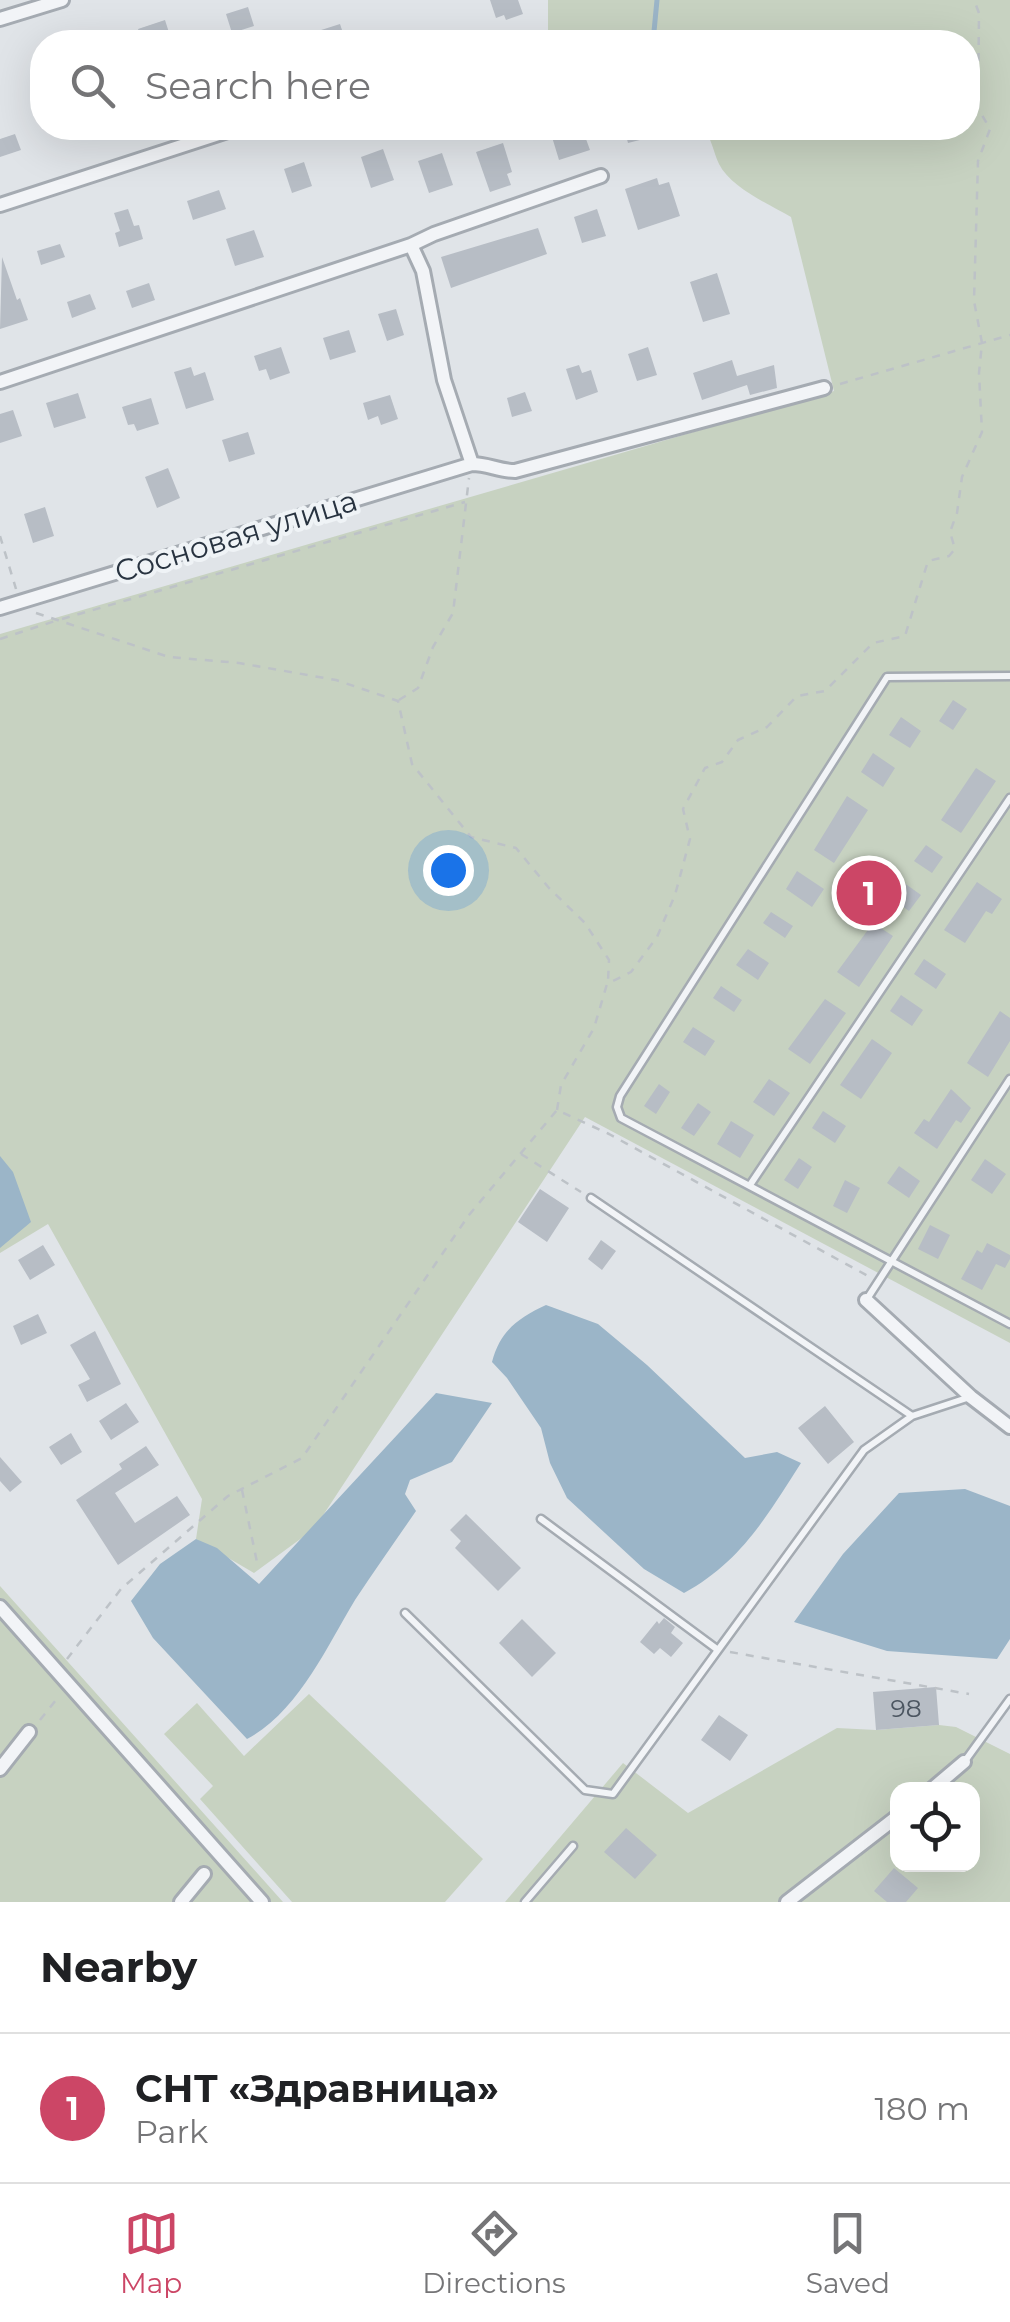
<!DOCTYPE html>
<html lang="en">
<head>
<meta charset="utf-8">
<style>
  body { margin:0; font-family:Montserrat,sans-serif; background:#f6f6f6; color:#202124 }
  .controls { position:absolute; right:30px; bottom:30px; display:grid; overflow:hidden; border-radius:20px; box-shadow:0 10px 40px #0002 }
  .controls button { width:90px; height:90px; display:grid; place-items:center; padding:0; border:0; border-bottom:2px solid #e0e0e0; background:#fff; color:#202124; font:50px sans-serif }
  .you { position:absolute; left:448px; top:870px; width:35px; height:35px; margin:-25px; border:8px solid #fff; border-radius:50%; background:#1a73e8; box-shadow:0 0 0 15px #1a73e833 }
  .badge { display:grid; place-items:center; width:65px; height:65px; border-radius:50%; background:#cc4666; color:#fff; font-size:32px; font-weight:700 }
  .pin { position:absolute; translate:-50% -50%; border:5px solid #fff; box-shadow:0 2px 10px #0006 }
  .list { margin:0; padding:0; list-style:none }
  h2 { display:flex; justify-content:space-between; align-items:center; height:130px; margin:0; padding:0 40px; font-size:42px }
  h2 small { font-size:32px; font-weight:400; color:#757577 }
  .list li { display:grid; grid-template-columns:65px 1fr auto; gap:30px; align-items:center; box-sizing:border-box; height:150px; padding:0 40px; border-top:2px solid #e0e0e0 }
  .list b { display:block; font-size:38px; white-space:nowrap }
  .list p { margin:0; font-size:32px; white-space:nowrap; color:#757577 }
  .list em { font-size:32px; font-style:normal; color:#757577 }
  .icon { flex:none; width:55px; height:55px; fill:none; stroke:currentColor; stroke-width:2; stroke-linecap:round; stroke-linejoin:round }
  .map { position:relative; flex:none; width:1010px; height:1902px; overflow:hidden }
  .search { position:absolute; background:#fff; box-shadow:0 10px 40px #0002; left:30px; right:30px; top:30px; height:110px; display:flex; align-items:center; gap:25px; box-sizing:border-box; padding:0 35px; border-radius:40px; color:#757577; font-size:38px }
  .sheet { height:280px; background:#fff }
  nav { display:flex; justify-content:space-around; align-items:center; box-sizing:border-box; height:140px; border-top:2px solid #e0e0e0; background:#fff; font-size:28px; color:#757577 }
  nav a { display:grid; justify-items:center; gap:5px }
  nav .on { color:#cc4666 }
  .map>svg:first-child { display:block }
</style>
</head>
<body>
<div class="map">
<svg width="1010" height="1902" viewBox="0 0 1010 1902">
  <rect width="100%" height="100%" fill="#e0e4e8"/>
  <path fill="#c7d2c1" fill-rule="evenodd" d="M548,0H1010V1343L585,1117L314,1529L254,1573L196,1539L202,1499L48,1224L0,1253V634L834,391L791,217C769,204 731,188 719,164C713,151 712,139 703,128H968V42H539L548,39Z
    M0,1586L283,1902H0Z
    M309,1694L483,1859L445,1902H292L200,1799L213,1786L164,1734L197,1703L244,1756Z
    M939,1725L956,1727L1010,1754V1902H505L623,1763L688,1813L837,1728L876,1730ZM898,1790H972V1864H898Z"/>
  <path fill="#9bb5c8" d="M0,1156L13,1172L31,1222L0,1248Z
    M546,1305L598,1324L647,1365L745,1458L777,1452L801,1463C767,1516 741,1562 684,1593L644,1569L567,1498L550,1463L541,1428L507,1378L492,1362C500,1331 518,1318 546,1305Z
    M436,1393L492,1403L452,1462L410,1480L405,1494L416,1511C396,1540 375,1570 355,1600C326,1648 298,1712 247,1739L153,1638L131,1601L160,1564L196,1539L217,1548L259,1584Z
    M965,1489L1010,1506V1639L997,1659L887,1651L794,1622L843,1554L899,1493Z"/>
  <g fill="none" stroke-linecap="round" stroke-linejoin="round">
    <path stroke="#9bb5c8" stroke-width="5" d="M653,42L657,0"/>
  </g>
  <path fill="#b7bdc5" d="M490,0H518L523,14L506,20L504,15L496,18Z
    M248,7L254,26L232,33L226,14Z
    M165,20L172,42H142L138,29Z
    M340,24L346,42H322L318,31Z
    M582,128L590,150L559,160L552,137Z
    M624,128H671V132L628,143Z
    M15,134L21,150L0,157V139Z
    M503,143L512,172L507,174L511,185L490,192L476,152Z
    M383,149L394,180L371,188L361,157Z
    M442,153L453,185L429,193L418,161Z
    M304,162L312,186L292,193L284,169Z
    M657,178L659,185L669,182L680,216L638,230L625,189Z
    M219,190L226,209L193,220L187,201Z
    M128,209L134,226L139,225L143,239L119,247L115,233L120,231L114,213Z
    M597,209L606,236L582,243L574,217Z
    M538,228L547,254L451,288L441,257Z
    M254,230L264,257L235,266L226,239Z
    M60,244L65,257L41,265L37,251Z
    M2,257L17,300L20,298L28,320L0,329Z
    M717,273L730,314L703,322L690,282Z
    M149,283L155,300L132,308L126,291Z
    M90,294L96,309L72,318L67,302Z
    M396,309L404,335L387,341L378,314Z
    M349,330L356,352L330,360L323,338Z
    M281,347L290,373L270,380L266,369L259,371L254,356Z
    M648,347L657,375L637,381L628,354Z
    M732,360L737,376L774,365L777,388L750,395L747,385L702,400L693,373Z
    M579,365L582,373L591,370L598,392L576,400L566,369Z
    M191,367L194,376L205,372L214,400L186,409L174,372Z
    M525,392L532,411L512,417L507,398Z
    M78,393L86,418L54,428L46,403Z
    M390,395L398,419L381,425L378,416L368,420L363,403Z
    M151,398L159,424L137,431L134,424L128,425L122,407Z
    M13,410L22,436L0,443V414Z
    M248,432L255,454L229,462L222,440Z
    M168,468L180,498L157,508L145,477Z
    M45,507L54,536L33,543L24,514Z
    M953,700L967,709L953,730L939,721Z
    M901,717L921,731L910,748L889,735Z
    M873,753L895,768L883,787L861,772Z
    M976,768L996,781L961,833L941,820Z
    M847,796L868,810L834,863L814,850Z
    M926,845L943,857L932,873L914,861Z
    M797,871L824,889L812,907L786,889Z
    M900,880L921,895L909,911L889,897Z
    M977,882L1002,899L992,914L986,911L965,943L944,930Z
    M771,912L793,926L785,938L763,923Z
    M873,923L893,936L859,987L837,972Z
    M748,949L769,963L758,980L736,965Z
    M924,959L946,974L936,989L914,974Z
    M721,986L742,1000L734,1012L713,998Z
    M901,995L923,1010L912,1026L890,1011Z
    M825,999L846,1013L810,1064L788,1049Z
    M1000,1011L1010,1018V1041L988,1077L967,1063Z
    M693,1027L715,1041L705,1056L683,1042Z
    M872,1039L892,1053L861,1099L840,1085Z
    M769,1079L790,1093L774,1116L753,1102Z
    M659,1084L670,1092L656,1114L644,1106Z
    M951,1089L971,1108L961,1123L956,1120L937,1149L914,1133L924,1119L929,1122Z
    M698,1103L711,1112L694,1136L681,1128Z
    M823,1111L846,1126L835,1143L812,1128Z
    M731,1121L754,1135L740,1158L717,1144Z
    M799,1158L812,1167L798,1189L784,1180Z
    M985,1159L1006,1174L992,1194L971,1180Z
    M899,1166L920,1181L909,1198L887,1183Z
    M845,1180L860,1188L847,1213L833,1206Z
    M540,1189L569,1208L547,1242L518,1222Z
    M930,1225L950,1235L938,1259L918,1249Z
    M601,1240L616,1251L602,1270L588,1259Z
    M987,1243L1010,1255V1259L1005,1268L996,1264L982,1290L961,1279L977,1250L982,1253Z
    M43,1245L55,1265L30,1280L18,1260Z
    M38,1314L47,1333L21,1345L13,1326Z
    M95,1331L121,1384L87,1402L78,1385L90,1379L70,1345Z
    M126,1403L139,1422L111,1440L99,1421Z
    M825,1406L854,1442L828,1464L798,1428Z
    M71,1433L82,1452L61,1465L49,1447Z
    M146,1446L159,1465L115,1493L135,1523L177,1496L190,1515L118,1565L76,1500L122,1469L119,1464Z
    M0,1457L22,1482L10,1492L0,1481Z
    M466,1514L521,1568L498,1591L455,1548L461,1541L450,1530Z
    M664,1618L675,1627L671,1633L683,1643L671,1657L660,1648L654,1654L640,1642L657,1621L659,1624Z
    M522,1619L556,1653L532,1677L499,1643Z
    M936,1687L939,1725L876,1730L873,1692Z
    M719,1715L748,1735L730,1761L701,1740Z
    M626,1828L657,1855L635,1879L604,1852Z
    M894,1868L918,1888L906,1902H887L874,1891Z"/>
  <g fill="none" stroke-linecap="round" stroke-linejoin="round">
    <defs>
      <path id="lane" d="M1010,676L887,677L620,1096L617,1107L621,1118L1010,1324
        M750,1185L1010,798
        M591,1198L912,1416
        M867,1299L1010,1079
        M541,1519L718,1650L864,1450L912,1416L970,1397
        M405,1613L585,1790L613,1794L718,1650
        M965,1761L1010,1699
        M525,1902L573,1846"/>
      <path id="street" d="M0,19L62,0
        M0,205L237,128
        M411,245L423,271L444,380L472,464
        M0,382L411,245L434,234L601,176
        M0,608L472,464C488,464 499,471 515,471L824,388
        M866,1300L971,1397L1010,1427
        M0,1607L262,1902
        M0,1769L29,1732
        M931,1790L964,1762
        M181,1902L204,1874
        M787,1902L898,1816"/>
    </defs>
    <use href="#lane" stroke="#a5abb2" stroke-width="11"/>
    <use href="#street" stroke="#a5abb2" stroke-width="18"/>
    <path stroke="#bdc2c7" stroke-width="2.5" stroke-dasharray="8 8" stroke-linecap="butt" d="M840,384L1010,335
      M0,536L16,589
      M36,613L169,657L239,663L336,680L398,701L412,764L471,837L516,848L549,888L585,923L609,960L608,982
      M62,619L465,502
      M0,639L55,621
      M399,700L418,688L433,647L453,613L469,478
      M557,1110L561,1085L594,1028L607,984L631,972L657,937L675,895L690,839L683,809L705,768L722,762L738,740L767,727L797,696L825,691L873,643L905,636L928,561L949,556L955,549L950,532L957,513L962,477L982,432L979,373L982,343L974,301L978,161L990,129L978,108L979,13L974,0
      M521,1154L581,1192
      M242,1490L258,1567
      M730,1652L969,1694
      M67,1659L121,1589L228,1496L302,1458L469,1215L557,1110L609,1134L868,1276
      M40,1720L60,1695"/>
    <use href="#lane" stroke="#f2f4f7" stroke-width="6"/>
    <use href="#street" stroke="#f2f4f7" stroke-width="12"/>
  </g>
  <g text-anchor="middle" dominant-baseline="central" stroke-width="8" stroke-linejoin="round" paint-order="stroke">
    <g font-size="25" fill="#4c5661">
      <text x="906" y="1708">98</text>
    </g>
    <g font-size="30" fill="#283340" stroke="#eff3f6">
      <text transform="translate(236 536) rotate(-17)">Сосновая улица</text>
    </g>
  </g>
</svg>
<div class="controls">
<button><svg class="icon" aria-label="locate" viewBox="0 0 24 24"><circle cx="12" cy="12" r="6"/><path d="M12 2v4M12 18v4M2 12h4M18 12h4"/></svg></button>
</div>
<div class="you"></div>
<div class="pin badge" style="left:869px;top:893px">1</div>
<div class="search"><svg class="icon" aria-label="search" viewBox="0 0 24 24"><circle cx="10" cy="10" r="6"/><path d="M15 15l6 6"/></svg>Search here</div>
</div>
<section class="sheet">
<h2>Nearby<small></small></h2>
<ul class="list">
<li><span class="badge">1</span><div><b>СНТ «Здравница»</b><p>Park</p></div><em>180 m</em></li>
</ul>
</section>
<nav>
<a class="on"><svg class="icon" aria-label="map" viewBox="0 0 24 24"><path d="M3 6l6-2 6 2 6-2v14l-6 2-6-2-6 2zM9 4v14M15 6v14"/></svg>Map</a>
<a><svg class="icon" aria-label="directions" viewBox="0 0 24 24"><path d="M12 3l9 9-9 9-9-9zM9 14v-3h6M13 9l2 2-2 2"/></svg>Directions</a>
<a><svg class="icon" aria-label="saved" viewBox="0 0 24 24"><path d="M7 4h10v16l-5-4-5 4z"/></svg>Saved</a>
</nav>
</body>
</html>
